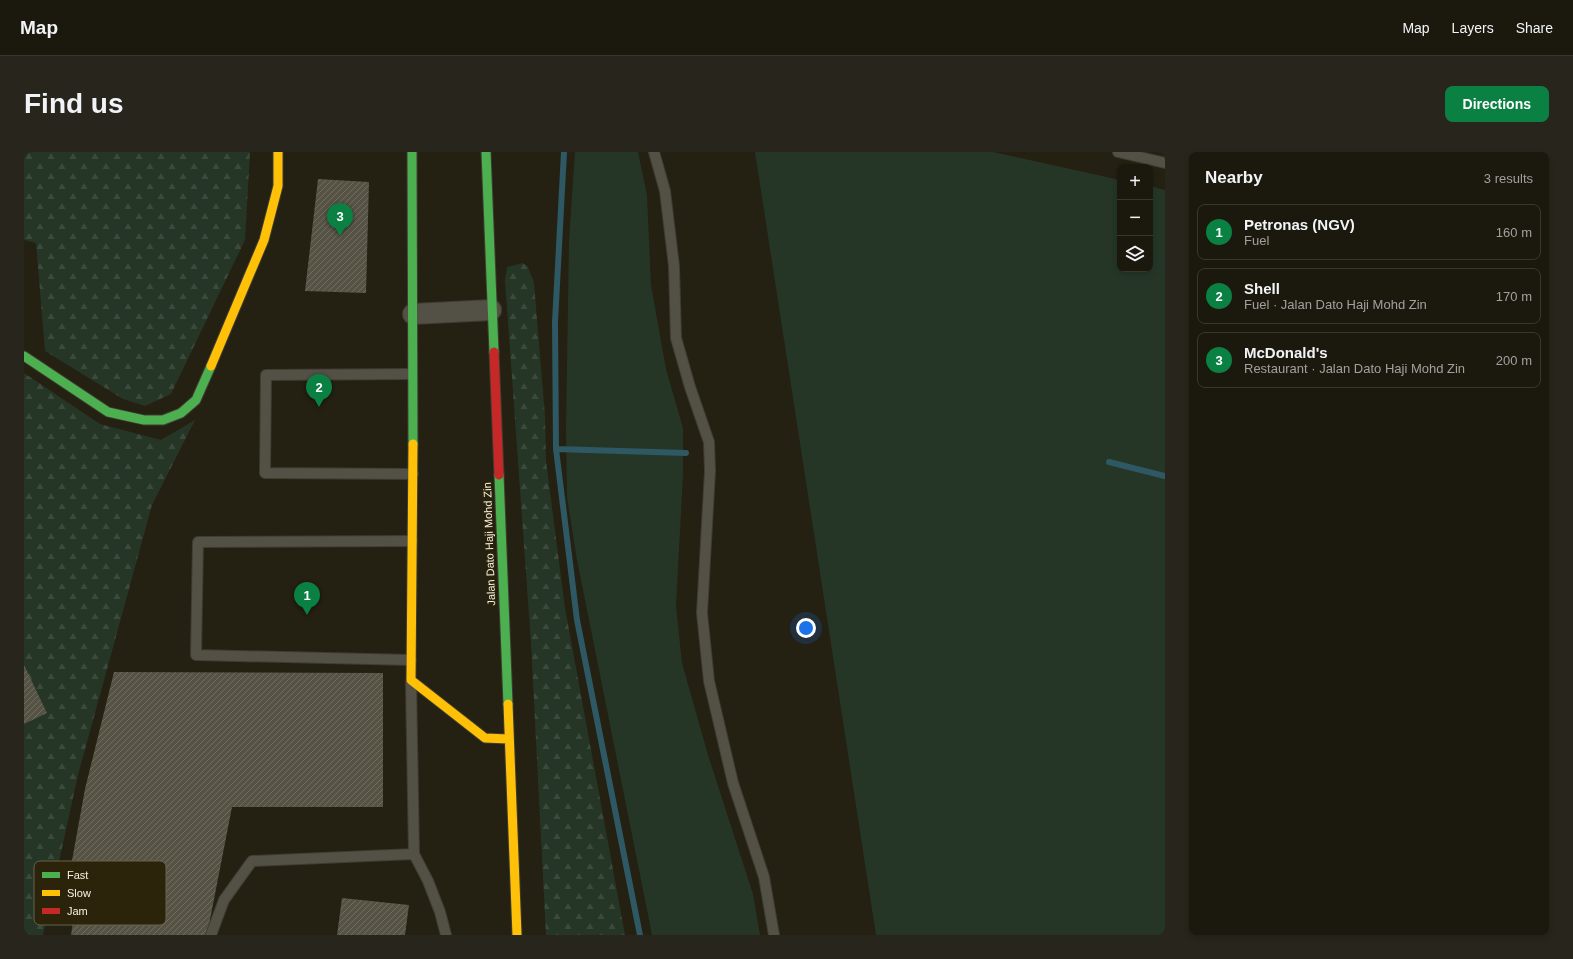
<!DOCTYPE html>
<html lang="en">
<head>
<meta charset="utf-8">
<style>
  body { margin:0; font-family:Arial,sans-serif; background:#28251c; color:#f1f3f6 }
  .controls { position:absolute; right:12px; top:12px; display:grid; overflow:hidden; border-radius:8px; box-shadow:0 2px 6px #0003 }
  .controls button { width:36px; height:36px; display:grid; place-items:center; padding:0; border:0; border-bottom:1px solid #39372e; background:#1b180e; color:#f1f3f6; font:20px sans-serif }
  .you { position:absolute; left:782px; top:476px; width:14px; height:14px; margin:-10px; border:3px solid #fff; border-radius:50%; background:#1a73e8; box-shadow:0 0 0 6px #1a73e833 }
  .badge { display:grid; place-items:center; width:26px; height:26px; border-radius:50%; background:#0b8043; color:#fff; font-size:13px; font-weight:700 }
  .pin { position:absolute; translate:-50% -33px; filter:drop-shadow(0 1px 2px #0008) }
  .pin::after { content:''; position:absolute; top:21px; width:14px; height:12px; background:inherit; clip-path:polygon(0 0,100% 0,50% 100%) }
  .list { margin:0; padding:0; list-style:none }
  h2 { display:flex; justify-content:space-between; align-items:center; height:52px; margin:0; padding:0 16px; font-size:17px }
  h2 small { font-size:13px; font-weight:400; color:#a0a09e }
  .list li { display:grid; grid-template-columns:26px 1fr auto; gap:12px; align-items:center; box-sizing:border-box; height:56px; margin:0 8px 8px; padding:0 8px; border:1px solid #39372e; border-radius:8px }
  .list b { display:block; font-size:15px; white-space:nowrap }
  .list p { margin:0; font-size:13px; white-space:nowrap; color:#a0a09e }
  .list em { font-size:13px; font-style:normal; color:#a0a09e }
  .icon { flex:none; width:22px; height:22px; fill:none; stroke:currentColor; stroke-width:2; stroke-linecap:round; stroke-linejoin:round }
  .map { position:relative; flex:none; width:1141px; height:783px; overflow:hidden; border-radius:8px }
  header { display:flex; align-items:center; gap:24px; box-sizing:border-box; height:56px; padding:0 20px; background:#1b180e; border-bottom:1px solid #39372e }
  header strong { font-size:19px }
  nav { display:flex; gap:22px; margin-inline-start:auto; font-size:14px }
  .intro { display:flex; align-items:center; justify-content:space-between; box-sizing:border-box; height:96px; padding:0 24px }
  h1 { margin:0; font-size:28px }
  .button { padding:10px 18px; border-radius:8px; background:#0b8043; color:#fff; font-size:14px; font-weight:700 }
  main { display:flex; gap:24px; padding:0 24px }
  aside { flex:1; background:#1b180e; border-radius:8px; box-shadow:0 2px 6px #0003 }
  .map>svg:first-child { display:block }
</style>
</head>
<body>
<header>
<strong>Map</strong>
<nav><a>Map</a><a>Layers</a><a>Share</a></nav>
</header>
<div class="intro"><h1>Find us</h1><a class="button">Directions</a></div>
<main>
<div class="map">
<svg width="1141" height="783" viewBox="0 0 1141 783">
  <defs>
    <pattern id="forest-firs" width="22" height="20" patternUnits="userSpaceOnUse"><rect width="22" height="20" fill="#253627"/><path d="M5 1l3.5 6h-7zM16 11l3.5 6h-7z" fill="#3b4a3c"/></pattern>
    <pattern id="building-hatch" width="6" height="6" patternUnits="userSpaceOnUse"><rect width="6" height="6" fill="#565345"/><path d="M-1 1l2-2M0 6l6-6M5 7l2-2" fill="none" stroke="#6f6c60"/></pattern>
  </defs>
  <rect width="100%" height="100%" fill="#242012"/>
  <path fill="#253627" d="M551,0H614L623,43L627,133L642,217L659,276V323L652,454L658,511L684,603L729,742L736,783H628L553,408L543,345L542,274L545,89Z
    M731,0H969L1096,28V117H1126V34L1141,38V783H852Z"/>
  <path fill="url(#forest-firs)" d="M0,0H226L221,88L147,242L121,254L99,247L21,199L12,91L0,88Z
    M499,111L504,115L510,131L521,264L522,309L541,456L601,783H522L507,491L481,128L483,115Z
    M0,221L76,272L137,288L171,268L128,353L54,623L19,783H0Z"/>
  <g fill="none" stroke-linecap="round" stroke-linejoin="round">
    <path stroke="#2e5863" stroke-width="6" d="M540,0L531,170L532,297L553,468L616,783
      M532,297L662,301
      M1085,310L1141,324"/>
  </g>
  <path fill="url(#building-hatch)" d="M294,27L345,30L342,141L281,139Z
    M0,513L23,561L0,572Z
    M90,520L359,521V655H208L183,783H47L49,770L37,769L61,637Z
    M318,746L385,753L381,783H313Z"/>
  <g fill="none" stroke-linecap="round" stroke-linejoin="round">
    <defs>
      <path id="lane" d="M630,0L641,39L650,114L652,186L666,235L685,290L686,319L678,461L685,529L709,631L740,725L750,783
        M1094,0L1141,11
        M388,222L242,223L241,321L389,322
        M387,508L172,503L174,390L388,389
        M387,530L390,702L404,729L416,760L422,783
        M187,783L200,748L228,709L390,702"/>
      <path id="street" d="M389,162L467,158"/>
      <path id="fast" d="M388,0L389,292
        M462,0L470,200
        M0,204L84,260L120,268H139L157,261L172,248L187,214
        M475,323L484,552"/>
      <path id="slow" d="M187,214L240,88L254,34V0
        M389,292L387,528L461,586L484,587
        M484,552L493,783"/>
      <path id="jam" d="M470,200L475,323"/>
    </defs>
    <use href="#lane" stroke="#403c32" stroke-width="12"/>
    <use href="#street" stroke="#403c32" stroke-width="22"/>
    <use href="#fast" stroke="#403c32" stroke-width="11"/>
    <use href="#slow" stroke="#403c32" stroke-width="11"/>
    <use href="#jam" stroke="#403c32" stroke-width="11"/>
    <use href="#lane" stroke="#535046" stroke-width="10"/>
    <use href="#street" stroke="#535046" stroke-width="20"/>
    <use href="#fast" stroke="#4caf50" stroke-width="9"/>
    <use href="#slow" stroke="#ffc107" stroke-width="9"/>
    <use href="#jam" stroke="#c62828" stroke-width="9"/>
  </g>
  <g text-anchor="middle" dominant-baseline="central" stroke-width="3" stroke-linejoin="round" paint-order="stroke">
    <g font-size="11" fill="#f7f2e3" stroke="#2b240b">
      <text transform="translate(465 392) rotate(-92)">Jalan Dato Haji Mohd Zin</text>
    </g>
  </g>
  <rect x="10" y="709" width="132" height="64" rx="6" fill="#2b240b" stroke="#68624c" stroke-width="1"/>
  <rect x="18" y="720" width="18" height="6" fill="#4caf50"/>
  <rect x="18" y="738" width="18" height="6" fill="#ffc107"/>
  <rect x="18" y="756" width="18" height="6" fill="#c62828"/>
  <g font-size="11" fill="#f7f2e3">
    <text x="43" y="727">Fast</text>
    <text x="43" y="745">Slow</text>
    <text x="43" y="763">Jam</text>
  </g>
</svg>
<div class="controls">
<button>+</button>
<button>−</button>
<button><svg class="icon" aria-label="layers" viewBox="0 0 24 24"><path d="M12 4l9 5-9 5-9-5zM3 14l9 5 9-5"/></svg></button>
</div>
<div class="you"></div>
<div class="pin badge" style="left:283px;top:463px">1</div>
<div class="pin badge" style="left:295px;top:255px">2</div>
<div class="pin badge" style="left:316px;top:84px">3</div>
</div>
<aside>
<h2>Nearby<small>3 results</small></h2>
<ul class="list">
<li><span class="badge">1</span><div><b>Petronas (NGV)</b><p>Fuel</p></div><em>160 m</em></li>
<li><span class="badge">2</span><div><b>Shell</b><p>Fuel · Jalan Dato Haji Mohd Zin</p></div><em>170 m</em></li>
<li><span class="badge">3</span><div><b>McDonald's</b><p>Restaurant · Jalan Dato Haji Mohd Zin</p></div><em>200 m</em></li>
</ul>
</aside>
</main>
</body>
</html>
